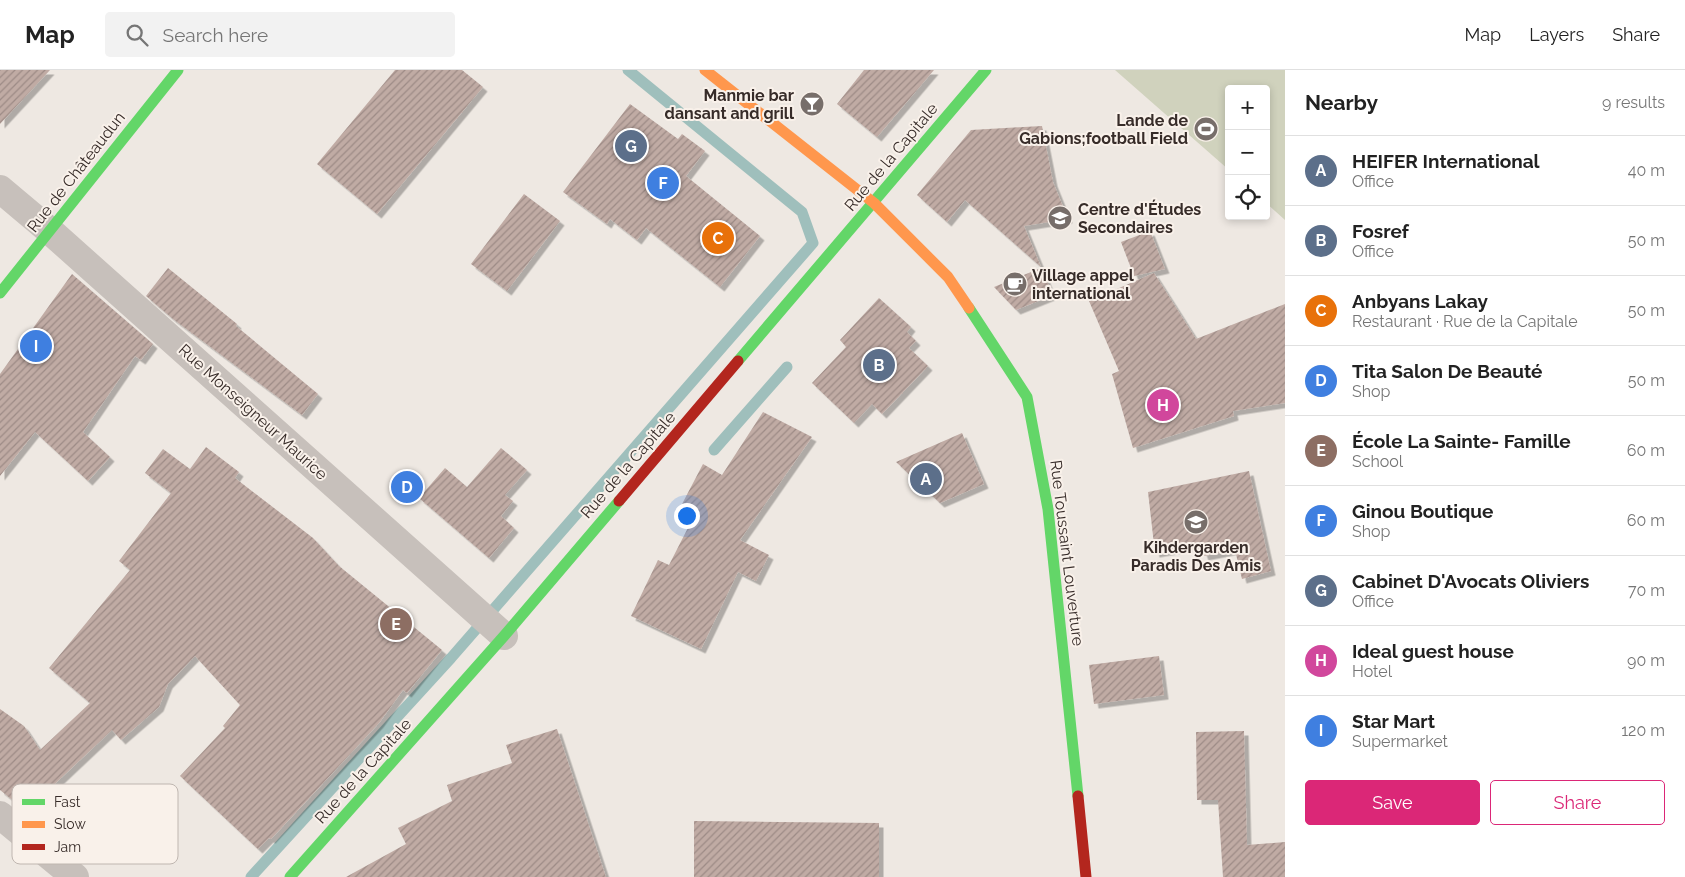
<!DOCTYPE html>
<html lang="en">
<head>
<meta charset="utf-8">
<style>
  body { margin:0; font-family:Raleway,sans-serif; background:#f2f2f2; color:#222 }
  .controls { position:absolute; right:15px; top:15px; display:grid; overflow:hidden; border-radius:5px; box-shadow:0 2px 8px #0003 }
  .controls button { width:45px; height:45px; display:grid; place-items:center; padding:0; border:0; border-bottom:1px solid #e0e0e0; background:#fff; color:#222; font:25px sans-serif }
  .you { position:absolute; left:686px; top:445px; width:18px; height:18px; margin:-12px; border:4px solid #fff; border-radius:50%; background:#1a73e8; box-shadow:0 0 0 8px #1a73e833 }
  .badge { display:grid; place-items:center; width:32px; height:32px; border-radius:50%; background:#db2777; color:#fff; font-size:16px; font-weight:700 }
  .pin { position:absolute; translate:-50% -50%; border:2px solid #fff; box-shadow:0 1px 5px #0006 }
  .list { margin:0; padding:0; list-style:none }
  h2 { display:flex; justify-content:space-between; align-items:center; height:65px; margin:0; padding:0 20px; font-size:21px }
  h2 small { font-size:16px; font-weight:400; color:#767676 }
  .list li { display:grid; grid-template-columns:32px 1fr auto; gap:15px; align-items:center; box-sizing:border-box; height:70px; padding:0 20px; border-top:1px solid #e0e0e0 }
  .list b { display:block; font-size:19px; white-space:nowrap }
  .list p { margin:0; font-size:16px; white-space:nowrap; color:#767676 }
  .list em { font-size:16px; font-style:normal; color:#767676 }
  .actions { display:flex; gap:10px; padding:15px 20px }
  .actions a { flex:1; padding:11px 0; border:1px solid #db2777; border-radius:5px; text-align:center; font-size:18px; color:#db2777 }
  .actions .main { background:#db2777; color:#fff }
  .icon { flex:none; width:28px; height:28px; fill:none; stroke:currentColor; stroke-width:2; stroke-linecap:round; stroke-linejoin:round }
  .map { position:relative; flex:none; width:1285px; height:807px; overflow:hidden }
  header { display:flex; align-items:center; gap:30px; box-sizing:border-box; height:70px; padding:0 25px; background:#fff; border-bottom:1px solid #e0e0e0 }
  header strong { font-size:24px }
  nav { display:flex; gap:28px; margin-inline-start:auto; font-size:18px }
  .search { width:350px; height:45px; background:#f2f2f2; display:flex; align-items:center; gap:12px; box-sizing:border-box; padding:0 18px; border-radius:5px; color:#767676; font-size:19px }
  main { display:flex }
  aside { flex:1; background:#fff }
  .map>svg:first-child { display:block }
</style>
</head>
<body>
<header>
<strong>Map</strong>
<div class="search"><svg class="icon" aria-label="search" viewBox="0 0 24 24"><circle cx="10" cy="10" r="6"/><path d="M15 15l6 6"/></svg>Search here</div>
<nav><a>Map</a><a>Layers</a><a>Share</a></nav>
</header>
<main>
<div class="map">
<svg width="1285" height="807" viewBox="0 0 1285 807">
  <defs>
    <pattern id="building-hatch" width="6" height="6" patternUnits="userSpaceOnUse" patternTransform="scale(1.25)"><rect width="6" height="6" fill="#c0aba4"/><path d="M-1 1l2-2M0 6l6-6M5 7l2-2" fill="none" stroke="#9d8b86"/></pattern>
    <filter id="shadow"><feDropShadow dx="4.5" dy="4.5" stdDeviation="0" flood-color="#0004"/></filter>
  </defs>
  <rect width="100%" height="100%" fill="#eee8e2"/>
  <path fill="#d0d2bd" d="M1115,0H1285V150L1266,133V19H1229V100Z"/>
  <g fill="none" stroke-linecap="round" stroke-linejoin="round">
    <path stroke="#9fbfbc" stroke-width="11" d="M714,380L787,297
      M251,807L451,588L813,173L802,142L628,0"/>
  </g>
  <path fill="url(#building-hatch)" filter="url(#shadow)" d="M0,0H50L0,54Z
    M395,0H462L483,17L377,144L317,94Z
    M864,0H934L877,67L837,34Z
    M630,34L678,69L682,64L705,81L686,106L760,166L720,217L646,158L637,170L610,149L607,154L563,122Z
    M1042,56L1053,112L1068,149L1024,156L1041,197L965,130L947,152L917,125L971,60Z
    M524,124L560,151L507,221L471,194Z
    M1150,161L1165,199L1134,206L1121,172Z
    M168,198L237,254L236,256L318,324L302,345L173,249L146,226Z
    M1041,198L1053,225L1016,240L994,217Z
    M1154,203L1196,269L1285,234V333L1233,341L1234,346L1133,378L1112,304L1119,301L1089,231Z
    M72,204L153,274L141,290L135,286L83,362L110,387L88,411L35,362L0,406V304Z
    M879,228L911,257L907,262L916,271L909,278L928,296L882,344L872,334L854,353L812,313L846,277L840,270Z
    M763,342L812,367L740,470L769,485L756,511L738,502L701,579L631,546L658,490L669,495L695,444L681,436L703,394L722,405Z
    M962,363L984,414L940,433L896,392Z
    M206,377L239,402L235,408L313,468L339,496L442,580L407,623L403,620L379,653L271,769L269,768L258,779L180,706L225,658L223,656L240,635L195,586L168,614L159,637L121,670L112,660L26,741L0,720V639L24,656L40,680L90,633L49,598L130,500L119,491L171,423L145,403L163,379L190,399Z
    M501,378L527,400L505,425L513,431L501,446L514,458L489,488L419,428L445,398L467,417Z
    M1249,401L1271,501L1242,509L1235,480L1204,486L1200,475L1155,483L1148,422Z
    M1159,586L1164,625L1094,634L1089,595Z
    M557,659L606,807H346L406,774L398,758L452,731L447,715L512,693L506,675Z
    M1244,661L1247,775L1285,772V807H1223L1218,730H1197L1196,662Z
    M694,751L879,753V807H694Z"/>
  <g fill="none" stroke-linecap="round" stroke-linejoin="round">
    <path stroke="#c7c0bb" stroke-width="28" d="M0,119L50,161L504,566
      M0,745L75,807"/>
    <path stroke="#63d668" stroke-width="11" d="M0,223L178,0
      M969,238L1027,327L1048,439L1078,726
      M738,291L986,0
      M290,807L504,566L619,431"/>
    <path stroke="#ff974d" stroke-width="11" d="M705,0L874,133L948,207L969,238"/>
    <path stroke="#b3261e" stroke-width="11" d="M619,431L738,291
      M1078,726L1086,807"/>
  </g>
  <defs>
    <symbol id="bar-disc" viewBox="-11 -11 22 22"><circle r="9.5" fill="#776e6a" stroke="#f9f1ea"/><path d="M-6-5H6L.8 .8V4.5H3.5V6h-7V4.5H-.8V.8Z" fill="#fff"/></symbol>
    <symbol id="stadium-disc" viewBox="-11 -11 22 22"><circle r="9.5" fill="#776e6a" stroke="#f9f1ea"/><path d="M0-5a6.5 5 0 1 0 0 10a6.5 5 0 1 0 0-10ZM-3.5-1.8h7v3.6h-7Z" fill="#fff"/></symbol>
    <symbol id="school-disc" viewBox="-11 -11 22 22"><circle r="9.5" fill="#776e6a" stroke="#f9f1ea"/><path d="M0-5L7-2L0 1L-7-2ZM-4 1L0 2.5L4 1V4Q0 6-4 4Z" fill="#fff"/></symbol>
    <symbol id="cafe-disc" viewBox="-11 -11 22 22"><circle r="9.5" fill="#776e6a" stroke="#f9f1ea"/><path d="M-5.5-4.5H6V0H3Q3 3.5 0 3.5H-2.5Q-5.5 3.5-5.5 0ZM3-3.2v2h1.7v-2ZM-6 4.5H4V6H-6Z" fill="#fff"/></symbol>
  </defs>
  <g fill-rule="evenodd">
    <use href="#bar-disc" x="798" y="20" width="28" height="28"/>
    <use href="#stadium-disc" x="1192" y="45" width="28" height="28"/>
    <use href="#school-disc" x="1046" y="134" width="28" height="28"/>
    <use href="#cafe-disc" x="1001" y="200" width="28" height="28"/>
    <use href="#school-disc" x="1182" y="438" width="28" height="28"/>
  </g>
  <g text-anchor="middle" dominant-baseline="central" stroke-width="4" stroke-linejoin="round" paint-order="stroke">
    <g font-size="16" font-weight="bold" fill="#372c29" stroke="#f9f1ea" text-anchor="end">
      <text x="794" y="25">Manmie bar<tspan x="794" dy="18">dansant and grill</tspan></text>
      <text x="1188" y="50">Lande de<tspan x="1188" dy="18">Gabions;football Field</tspan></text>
      <text x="1078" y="139" text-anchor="start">Centre d'Études<tspan x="1078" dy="18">Secondaires</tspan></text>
      <text x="1032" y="205" text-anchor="start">Village appel<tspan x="1032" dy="18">international</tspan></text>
      <text x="1196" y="477" text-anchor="middle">Kihdergarden<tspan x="1196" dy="18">Paradis Des Amis</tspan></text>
    </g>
    <g font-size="16" fill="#372c29" stroke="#f9f1ea">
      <text transform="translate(891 87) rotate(-50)">Rue de la Capitale</text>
      <text transform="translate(76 102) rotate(-52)">Rue de Châteaudun</text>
      <text transform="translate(253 342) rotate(42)">Rue Monseigneur Maurice</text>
      <text transform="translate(628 395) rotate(-49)">Rue de la Capitale</text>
      <text transform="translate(1067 483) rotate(83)">Rue Toussaint Louverture</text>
      <text transform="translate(363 701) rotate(-48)">Rue de la Capitale</text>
    </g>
  </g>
  <rect x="12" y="714" width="166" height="80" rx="8" fill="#f9f1ea" stroke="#bfb6b0" stroke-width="1"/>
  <rect x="22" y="729" width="23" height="6" fill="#63d668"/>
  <rect x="22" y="751" width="23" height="7" fill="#ff974d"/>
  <rect x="22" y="774" width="23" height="6" fill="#b3261e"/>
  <g font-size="14" fill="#372c29">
    <text x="54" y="737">Fast</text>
    <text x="54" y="759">Slow</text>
    <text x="54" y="782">Jam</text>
  </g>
</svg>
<div class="controls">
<button>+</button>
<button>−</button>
<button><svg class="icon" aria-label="locate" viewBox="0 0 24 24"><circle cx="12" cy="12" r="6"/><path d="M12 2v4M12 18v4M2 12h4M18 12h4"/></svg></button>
</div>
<div class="you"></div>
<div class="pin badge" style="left:926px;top:409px;background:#5c6f8a">A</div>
<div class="pin badge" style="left:879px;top:295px;background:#5c6f8a">B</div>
<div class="pin badge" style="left:718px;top:168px;background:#e8710a">C</div>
<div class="pin badge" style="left:407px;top:417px;background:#3f7fe0">D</div>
<div class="pin badge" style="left:396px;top:554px;background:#8d6e63">E</div>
<div class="pin badge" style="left:663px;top:113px;background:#3f7fe0">F</div>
<div class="pin badge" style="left:631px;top:76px;background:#5c6f8a">G</div>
<div class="pin badge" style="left:1163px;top:335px;background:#d1479c">H</div>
<div class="pin badge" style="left:36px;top:276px;background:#3f7fe0">I</div>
</div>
<aside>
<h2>Nearby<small>9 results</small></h2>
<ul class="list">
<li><span class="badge" style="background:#5c6f8a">A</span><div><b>HEIFER International</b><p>Office</p></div><em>40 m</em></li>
<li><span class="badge" style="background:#5c6f8a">B</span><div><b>Fosref</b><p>Office</p></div><em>50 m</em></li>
<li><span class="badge" style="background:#e8710a">C</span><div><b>Anbyans Lakay</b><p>Restaurant · Rue de la Capitale</p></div><em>50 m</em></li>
<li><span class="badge" style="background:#3f7fe0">D</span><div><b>Tita Salon De Beauté</b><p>Shop</p></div><em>50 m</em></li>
<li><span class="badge" style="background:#8d6e63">E</span><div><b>École La Sainte- Famille</b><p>School</p></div><em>60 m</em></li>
<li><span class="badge" style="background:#3f7fe0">F</span><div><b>Ginou Boutique</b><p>Shop</p></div><em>60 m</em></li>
<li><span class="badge" style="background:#5c6f8a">G</span><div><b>Cabinet D'Avocats Oliviers</b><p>Office</p></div><em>70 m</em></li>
<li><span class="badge" style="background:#d1479c">H</span><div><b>Ideal guest house</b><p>Hotel</p></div><em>90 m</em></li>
<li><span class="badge" style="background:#3f7fe0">I</span><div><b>Star Mart</b><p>Supermarket</p></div><em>120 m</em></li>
</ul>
<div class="actions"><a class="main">Save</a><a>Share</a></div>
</aside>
</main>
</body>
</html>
